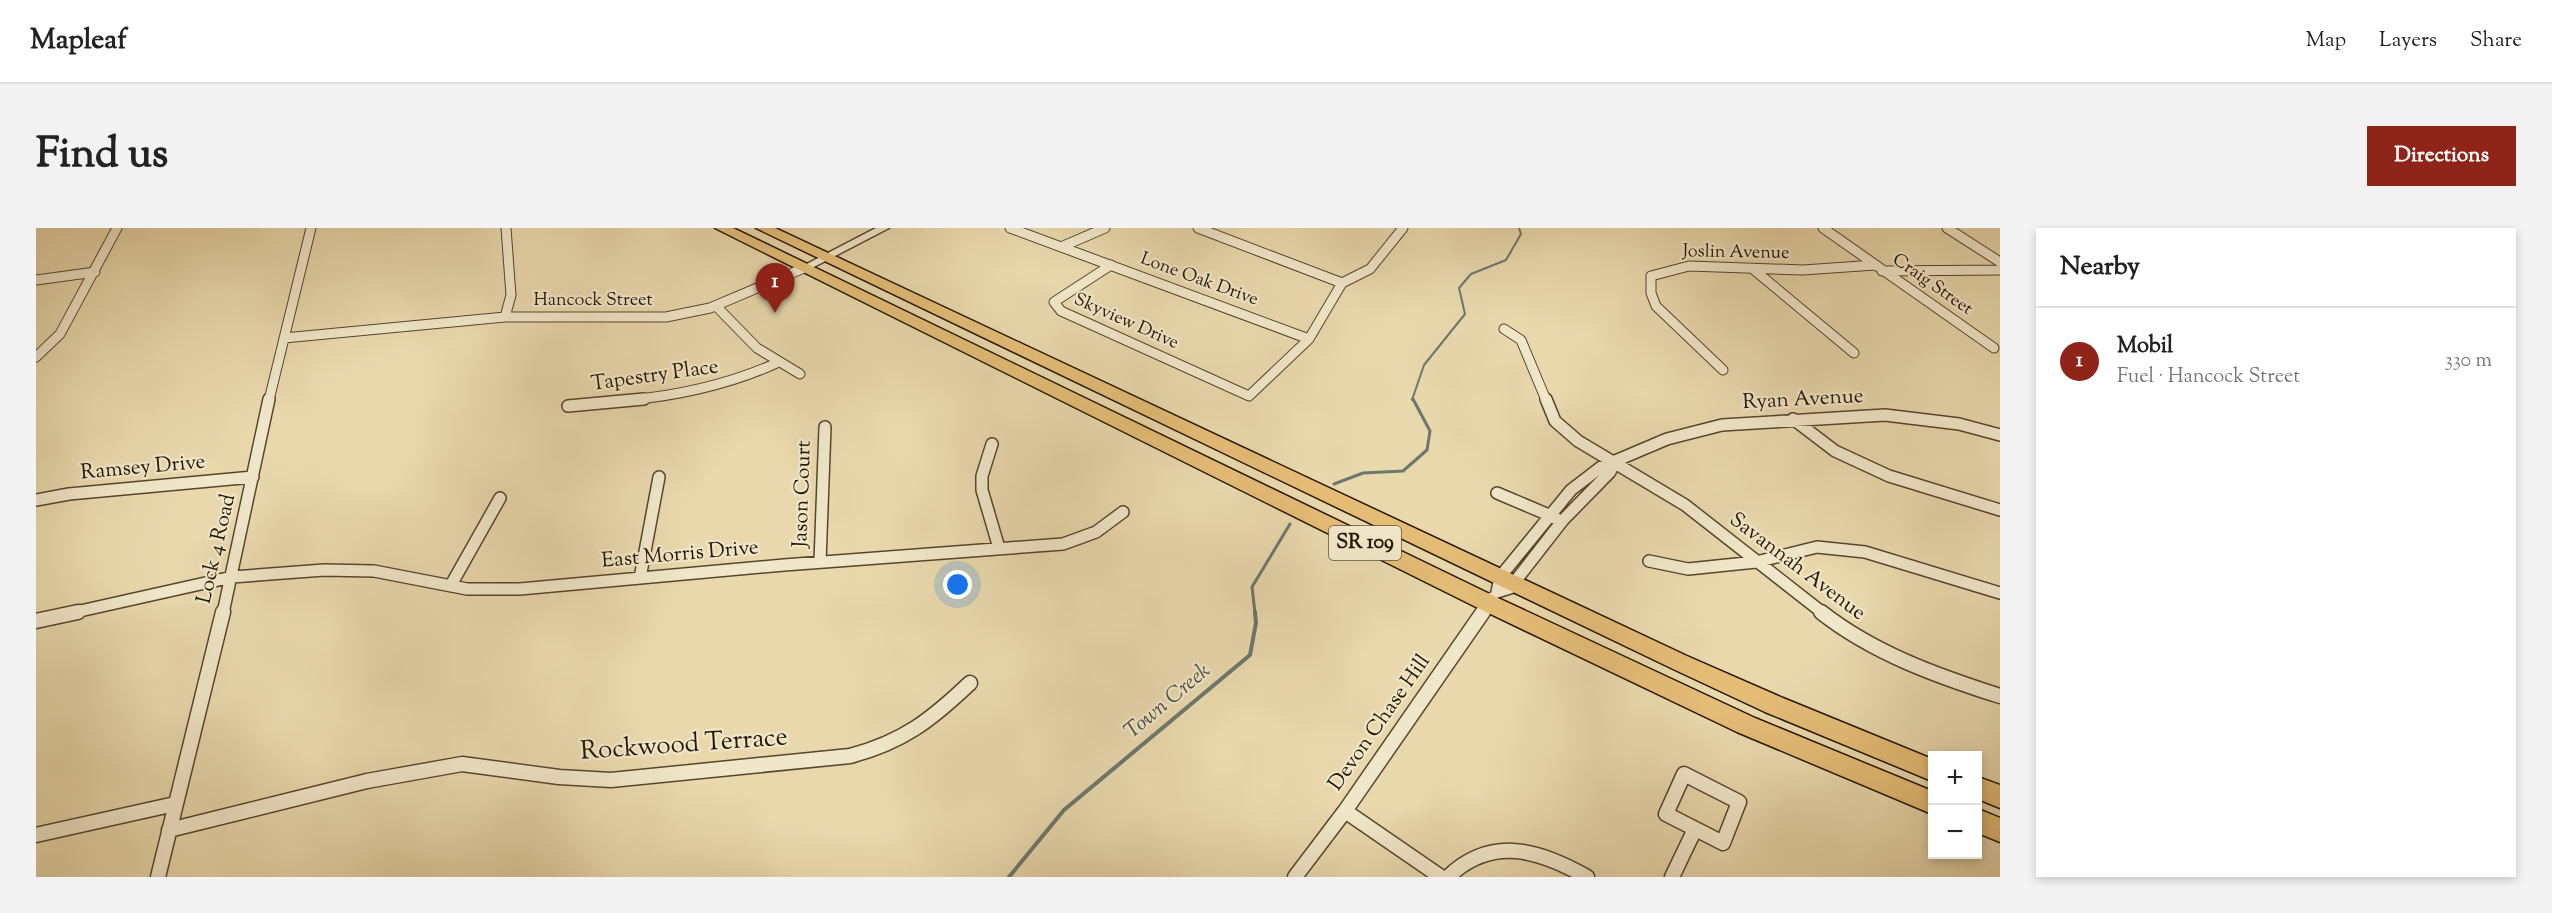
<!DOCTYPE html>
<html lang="en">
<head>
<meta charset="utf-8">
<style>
  body { margin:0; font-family:"Sorts Mill Goudy",serif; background:#f2f2f2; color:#222 }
  .controls { position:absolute; right:18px; bottom:18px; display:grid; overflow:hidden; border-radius:0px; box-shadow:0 3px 9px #0003 }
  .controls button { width:54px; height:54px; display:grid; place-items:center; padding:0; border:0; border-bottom:2px solid #e0e0e0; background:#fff; color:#222; font:30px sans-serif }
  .you { position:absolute; left:922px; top:357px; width:21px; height:21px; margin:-15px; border:4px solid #fff; border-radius:50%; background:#1a73e8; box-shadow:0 0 0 9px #1a73e833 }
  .badge { display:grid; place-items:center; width:39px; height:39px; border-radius:50%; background:#8f2418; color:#fff; font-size:20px; font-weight:700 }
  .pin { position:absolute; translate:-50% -50px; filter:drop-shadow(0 2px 3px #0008) }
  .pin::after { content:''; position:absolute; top:32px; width:21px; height:18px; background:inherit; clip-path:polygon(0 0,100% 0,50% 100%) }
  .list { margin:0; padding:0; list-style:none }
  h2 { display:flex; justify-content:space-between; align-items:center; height:78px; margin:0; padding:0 24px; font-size:26px }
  h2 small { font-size:20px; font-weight:400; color:#767676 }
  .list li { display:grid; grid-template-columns:39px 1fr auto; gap:18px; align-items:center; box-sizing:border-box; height:108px; padding:0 24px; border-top:2px solid #e0e0e0 }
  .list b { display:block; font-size:22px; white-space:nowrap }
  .list p { margin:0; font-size:20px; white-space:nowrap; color:#767676 }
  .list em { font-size:20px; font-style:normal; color:#767676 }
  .map { position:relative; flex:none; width:1964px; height:649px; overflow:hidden; border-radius:0px }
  header { display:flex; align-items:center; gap:36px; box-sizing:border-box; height:84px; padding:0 30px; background:#fff; border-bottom:2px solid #e0e0e0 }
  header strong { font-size:28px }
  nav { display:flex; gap:33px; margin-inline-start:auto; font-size:21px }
  .intro { display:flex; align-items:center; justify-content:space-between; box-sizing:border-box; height:144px; padding:0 36px }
  h1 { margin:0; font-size:42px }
  .button { padding:15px 27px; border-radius:0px; background:#8f2418; color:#fff; font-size:21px; font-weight:700 }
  main { display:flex; gap:36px; padding:0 36px }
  aside { flex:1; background:#fff; border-radius:0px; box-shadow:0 3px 9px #0003 }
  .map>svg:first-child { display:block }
</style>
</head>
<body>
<header>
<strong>Mapleaf</strong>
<nav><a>Map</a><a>Layers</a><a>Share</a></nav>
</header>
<div class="intro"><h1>Find us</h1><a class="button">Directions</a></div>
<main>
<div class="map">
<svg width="1964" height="649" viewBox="0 0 1964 649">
  <rect width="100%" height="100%" fill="#e8d8ac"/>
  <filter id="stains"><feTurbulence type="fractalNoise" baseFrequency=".00333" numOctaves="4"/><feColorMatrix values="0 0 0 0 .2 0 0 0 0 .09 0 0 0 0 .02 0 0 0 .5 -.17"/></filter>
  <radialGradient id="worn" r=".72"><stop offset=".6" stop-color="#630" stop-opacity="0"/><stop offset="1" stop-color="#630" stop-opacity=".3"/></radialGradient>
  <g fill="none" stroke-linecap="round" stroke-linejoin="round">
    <path stroke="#6d776e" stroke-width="2" d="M1376,172L1388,137L1429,86L1423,60L1435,46L1470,32L1485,6L1483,0"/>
    <path stroke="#6d776e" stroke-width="3" d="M1298,256L1327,245L1367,243L1391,222L1394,203L1377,171
      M1219,385L1216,359L1254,296"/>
    <path stroke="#6d776e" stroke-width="4" d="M973,649L1028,582L1214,427L1220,395L1219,384"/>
    <defs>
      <path id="minor-far2" d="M974,0L1273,111
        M1162,0L1306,55
        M1787,0L1958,120
        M1911,0L1964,34
        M1025,19L1069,0
        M1075,37L1018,74L1025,83L1213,168L1273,111L1306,55L1334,41L1367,0
        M1717,41L1818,125
        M1846,43L1964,42
        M0,52L59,44
        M680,78L721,120L764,146
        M469,89L475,67L470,0
        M1468,101L1485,112L1510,172
        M248,110L469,89H630L674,80L768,40
        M0,129L24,106L81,0
        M1687,142L1620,78L1615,65V48L1653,38L1767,42L1839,37
        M233,172L275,0
        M594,172C646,167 695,156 743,134"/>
      <path id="minor-far1" d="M1510,171L1519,193L1542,213L1649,277L1787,385
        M532,178L608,171
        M1757,191L1799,223L1853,248L1964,282
        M956,216L946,248V262L963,320
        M1461,265L1520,290
        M0,272L33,266L217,249
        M1613,333L1652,341L1720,334L1781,319L1829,324L1964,365
        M784,334L789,199
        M604,350L623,249
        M415,357L464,270
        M1461,364L1464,349L1535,262L1565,239L1631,211L1686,197L1849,187L1923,196L1964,207
        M1461,364L1474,360L1527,292L1574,244L1578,235
        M35,385L196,349L288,342L338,343L431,361H484L748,337L1027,316L1060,304L1087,284
        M187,385L233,171
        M1446,385L1456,370"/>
      <path id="minor" d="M1785,384C1837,425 1901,448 1964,468
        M0,393L42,384
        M1648,546L1703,574L1687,615L1630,586Z
        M1309,583L1405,649
        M133,602L331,553L426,536L523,549L575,552L814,528C867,514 895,492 934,455
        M0,607L139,576
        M122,649L187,384
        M1259,649L1309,583L1447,384
        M1412,649C1456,607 1503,622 1551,649
        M1636,649L1659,601"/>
      <path id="tertiary" d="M840,0H853L772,42L763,40Z"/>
      <path id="trunk" d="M679,0H697L1460,369L1719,490L1896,563V586L1701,504L1444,381Z
        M720,0H739L1651,428L1747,470L1896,531V553L1729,484L1635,440Z
        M1942,549L1964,557V580L1942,571Z
        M1942,581L1964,590V614L1942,605Z"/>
    </defs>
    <use href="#minor-far2" stroke="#56462d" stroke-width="11"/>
    <use href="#minor-far1" stroke="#56462d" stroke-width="14"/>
    <use href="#minor" stroke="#56462d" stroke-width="17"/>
    <use href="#tertiary" stroke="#56462d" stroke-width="3"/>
    <use href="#trunk" stroke="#261603" stroke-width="3"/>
    <use href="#minor-far2" stroke="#f0e6c9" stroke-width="9"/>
    <use href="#minor-far1" stroke="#f0e6c9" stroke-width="11"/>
    <use href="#minor" stroke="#f0e6c9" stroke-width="14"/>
    <use href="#tertiary" fill="#f0e6c9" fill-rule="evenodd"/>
    <use href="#trunk" fill="#e4bc76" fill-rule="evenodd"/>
  </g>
  <g text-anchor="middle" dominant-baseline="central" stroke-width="4.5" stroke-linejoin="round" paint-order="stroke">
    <g font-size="18" fill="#261603" stroke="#f0e6c9">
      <text transform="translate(1700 25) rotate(1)">Joslin Avenue</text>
      <text transform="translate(1163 52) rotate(20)">Lone Oak Drive</text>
      <text transform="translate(1896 57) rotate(35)">Craig Street</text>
      <text x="557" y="73">Hancock Street</text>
      <text transform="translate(1090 94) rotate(24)">Skyview Drive</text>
    </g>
    <rect fill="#f0e6c9" stroke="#63543e" stroke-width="1.5" x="1293" y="298" width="72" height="34" rx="4.5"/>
    <g font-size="20" font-weight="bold" fill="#261603">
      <text x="1329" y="315">SR 109</text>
    </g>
    <g font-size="21" fill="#261603" stroke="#f0e6c9">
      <text transform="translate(619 148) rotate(-8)">Tapestry Place</text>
      <text transform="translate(1767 172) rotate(-3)">Ryan Avenue</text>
      <text transform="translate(107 240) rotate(-5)">Ramsey Drive</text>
      <text transform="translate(767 266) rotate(-88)">Jason Court</text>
      <text transform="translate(181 321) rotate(-77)">Lock 4 Road</text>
      <text transform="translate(644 327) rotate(-5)">East Morris Drive</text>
      <text transform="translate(1761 339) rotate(37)">Savannah Avenue</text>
      <text transform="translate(1344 495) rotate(-55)">Devon Chase Hill</text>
    </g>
    <g font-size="22" font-style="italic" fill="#4f4e42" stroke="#f0e6c9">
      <text transform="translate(1132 474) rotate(-40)">Town Creek</text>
    </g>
    <g font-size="26" fill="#261603" stroke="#f0e6c9">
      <text transform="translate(648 517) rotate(-4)">Rockwood Terrace</text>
    </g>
  </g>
  <rect width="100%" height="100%" filter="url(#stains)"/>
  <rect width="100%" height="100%" fill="url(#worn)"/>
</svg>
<div class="controls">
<button>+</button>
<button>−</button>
</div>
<div class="you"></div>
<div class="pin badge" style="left:739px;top:85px">1</div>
</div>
<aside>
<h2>Nearby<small></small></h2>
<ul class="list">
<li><span class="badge">1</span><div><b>Mobil</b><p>Fuel · Hancock Street</p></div><em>330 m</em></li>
</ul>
</aside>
</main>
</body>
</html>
